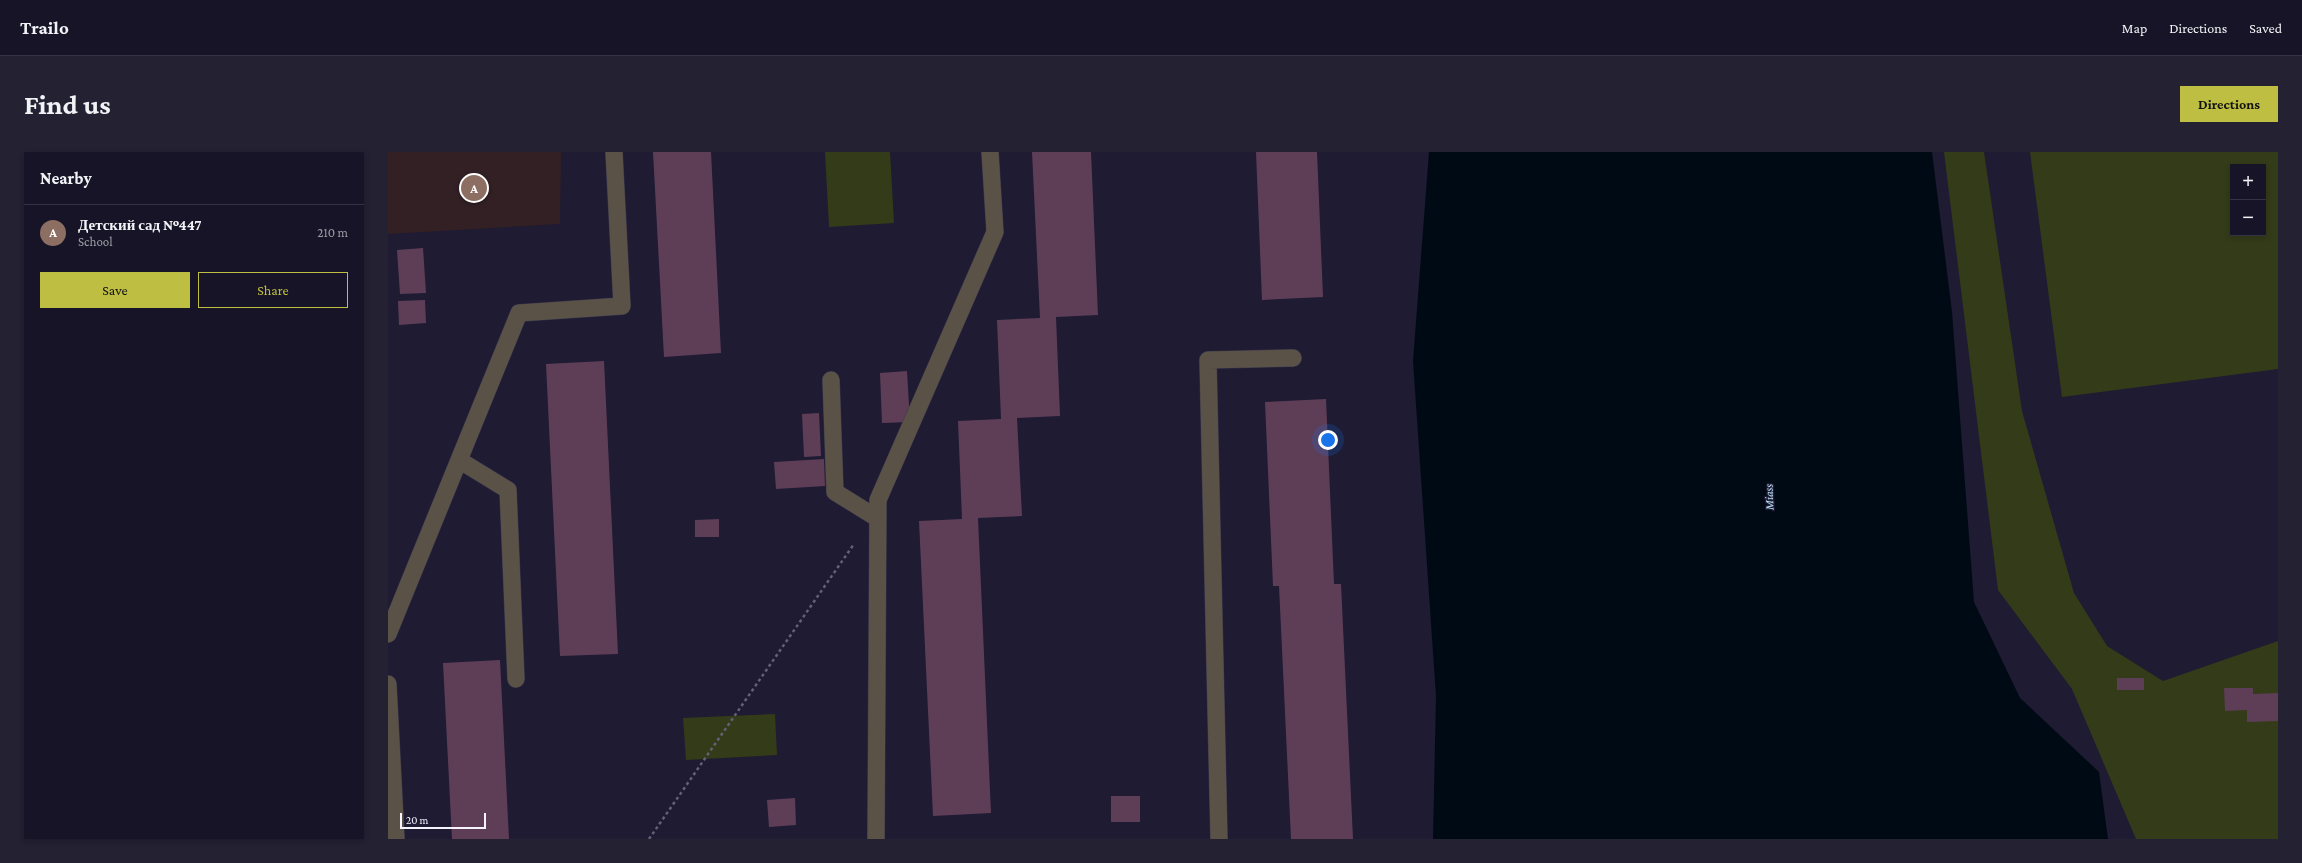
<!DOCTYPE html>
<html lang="en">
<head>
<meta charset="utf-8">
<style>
  body { margin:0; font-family:"Crimson Pro",serif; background:#232132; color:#f1f3f6 }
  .controls { position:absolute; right:12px; top:12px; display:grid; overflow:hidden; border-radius:0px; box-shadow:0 2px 6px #0003 }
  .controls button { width:36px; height:36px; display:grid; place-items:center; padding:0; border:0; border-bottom:1px solid #353343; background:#161426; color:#f1f3f6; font:20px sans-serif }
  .scale { position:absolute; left:12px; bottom:10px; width:86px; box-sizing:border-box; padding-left:4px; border:2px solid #f4f3fe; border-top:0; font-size:11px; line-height:14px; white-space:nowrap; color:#f4f3fe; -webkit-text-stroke:3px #1e1b33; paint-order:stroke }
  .you { position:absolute; left:940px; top:288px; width:14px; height:14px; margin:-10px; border:3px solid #fff; border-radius:50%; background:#1a73e8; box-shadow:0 0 0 6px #1a73e833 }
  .badge { display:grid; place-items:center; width:26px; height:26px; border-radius:50%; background:#bebf42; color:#fff; font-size:13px; font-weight:700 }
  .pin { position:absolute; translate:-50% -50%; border:2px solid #fff; box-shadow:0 1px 4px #0006 }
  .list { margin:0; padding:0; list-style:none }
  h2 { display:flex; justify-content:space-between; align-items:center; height:52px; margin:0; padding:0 16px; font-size:17px }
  h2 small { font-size:13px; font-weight:400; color:#9e9ea7 }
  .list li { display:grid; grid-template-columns:26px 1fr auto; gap:12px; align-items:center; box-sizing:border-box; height:56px; padding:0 16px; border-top:1px solid #353343 }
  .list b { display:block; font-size:15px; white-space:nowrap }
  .list p { margin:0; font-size:13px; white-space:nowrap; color:#9e9ea7 }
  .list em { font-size:13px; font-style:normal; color:#9e9ea7 }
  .actions { display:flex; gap:8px; padding:12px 16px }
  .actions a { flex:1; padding:9px 0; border:1px solid #bebf42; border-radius:0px; text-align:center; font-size:14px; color:#bebf42 }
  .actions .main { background:#bebf42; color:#111 }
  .map { position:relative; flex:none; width:1890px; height:687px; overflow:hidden; border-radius:0px }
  header { display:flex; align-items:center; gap:24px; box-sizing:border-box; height:56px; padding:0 20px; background:#161426; border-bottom:1px solid #353343 }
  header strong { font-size:19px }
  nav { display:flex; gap:22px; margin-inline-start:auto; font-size:14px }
  .intro { display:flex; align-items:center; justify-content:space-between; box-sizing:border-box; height:96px; padding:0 24px }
  h1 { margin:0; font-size:28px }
  .button { padding:10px 18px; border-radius:0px; background:#bebf42; color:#111; font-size:14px; font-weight:700 }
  main { display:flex; gap:24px; padding:0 24px }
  aside { flex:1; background:#161426; border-radius:0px; box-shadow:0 2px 6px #0003 }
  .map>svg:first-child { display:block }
</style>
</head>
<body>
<header>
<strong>Trailo</strong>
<nav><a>Map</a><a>Directions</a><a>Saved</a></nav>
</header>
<div class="intro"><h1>Find us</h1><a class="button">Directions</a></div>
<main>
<aside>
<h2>Nearby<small></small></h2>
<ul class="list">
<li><span class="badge" style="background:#8d6e63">A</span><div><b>Детский сад №447</b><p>School</p></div><em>210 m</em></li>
</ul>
<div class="actions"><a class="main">Save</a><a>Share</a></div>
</aside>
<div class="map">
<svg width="1890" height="687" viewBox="0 0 1890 687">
  <rect width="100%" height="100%" fill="#1e1b33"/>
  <path fill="#332025" d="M0,0H173L172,72L0,82Z"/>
  <path fill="#343b19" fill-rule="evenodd" d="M437,0H502L506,71L441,75Z
    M1556,0H1596L1634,259L1686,441L1719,494L1775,529L1890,489V687H1748L1684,537L1610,438Z
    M1642,0H1890V217L1674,245ZM1845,15H1875V81H1845Z
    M387,562L389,603L298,608L295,566Z"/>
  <path fill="#000a14" d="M1041,0H1544L1564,160L1586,450L1632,546L1711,620L1720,687H1045L1048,544L1025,209Z"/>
  <path fill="#5e3e57" d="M265,0H323L333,201L276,205Z
    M644,0H703L710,163L668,165L672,264L629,266L634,364L590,366L603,661L545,664L531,369L574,367L570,269L613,267L609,168L652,166Z
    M868,0H929L935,145L874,148Z
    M35,96L38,141L12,142L9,98Z
    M37,148L38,171L11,173L10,149Z
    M216,209L230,502L172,504L158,212Z
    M519,219L522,270L494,271L492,221Z
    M938,247L946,432H953L965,687H903L891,434H885L877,250Z
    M431,261L433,304L416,305L414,262Z
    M436,307L437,334L388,337L386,310Z
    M331,367V385H307V368Z
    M112,508L121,687H64L55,511Z
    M1729,526H1756V538H1729Z
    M1836,536H1865V542L1890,541V569L1859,570V558L1837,559Z
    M723,644H752V670H723Z
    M407,646L408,673L381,675L379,648Z"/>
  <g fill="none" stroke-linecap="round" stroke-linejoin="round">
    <defs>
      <path id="lane" d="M443,228L447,340L489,366
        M71,308L120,338L128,527
        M0,482L131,161L234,154L226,0
        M0,532L8,687
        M488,687L490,348L607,80L602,0
        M831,687L820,208L905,206"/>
    </defs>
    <use href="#lane" stroke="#38354b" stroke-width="18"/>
    <path stroke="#646175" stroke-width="2.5" stroke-dasharray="3 3" stroke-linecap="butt" d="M261,687L466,392"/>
    <use href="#lane" stroke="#5b5247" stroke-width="17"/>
  </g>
  <g text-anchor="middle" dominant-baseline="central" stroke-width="3" stroke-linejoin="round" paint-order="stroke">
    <g font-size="12" font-style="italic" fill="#bde8fd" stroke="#1e1b33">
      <text transform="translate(1381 345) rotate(-92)">Miass</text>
    </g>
  </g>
</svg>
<div class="controls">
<button>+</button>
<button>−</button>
</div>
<div class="scale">20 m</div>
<div class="you"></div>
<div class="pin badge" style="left:86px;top:36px;background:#8d6e63">A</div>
</div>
</main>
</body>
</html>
